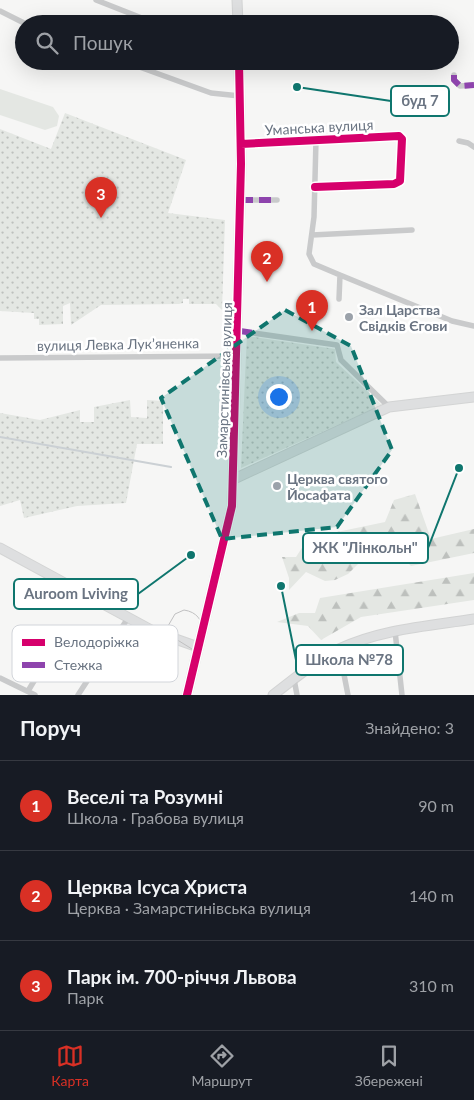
<!DOCTYPE html>
<html lang="uk">
<head>
<meta charset="utf-8">
<style>
  body { margin:0; font-family:Lato,sans-serif; background:#242831; color:#f1f3f6 }
  .you { position:absolute; left:278px; top:396px; width:18px; height:18px; margin:-12px; border:4px solid #fff; border-radius:50%; background:#1a73e8; box-shadow:0 0 0 8px #1a73e833 }
  .badge { display:grid; place-items:center; width:32px; height:32px; border-radius:50%; background:#d93025; color:#fff; font-size:16px; font-weight:700 }
  .pin { position:absolute; translate:-50% -41px; filter:drop-shadow(0 1px 2px #0008) }
  .pin::after { content:''; position:absolute; top:26px; width:18px; height:15px; background:inherit; clip-path:polygon(0 0,100% 0,50% 100%) }
  .list { margin:0; padding:0; list-style:none }
  h2 { display:flex; justify-content:space-between; align-items:center; height:65px; margin:0; padding:0 20px; font-size:21px }
  h2 small { font-size:16px; font-weight:400; color:#9ea1a6 }
  .list li { display:grid; grid-template-columns:32px 1fr auto; gap:15px; align-items:center; box-sizing:border-box; height:90px; padding:0 20px; border-top:1px solid #363941 }
  .list b { display:block; font-size:19px; white-space:nowrap }
  .list p { margin:0; font-size:16px; white-space:nowrap; color:#9ea1a6 }
  .list em { font-size:16px; font-style:normal; color:#9ea1a6 }
  .icon { flex:none; width:28px; height:28px; fill:none; stroke:currentColor; stroke-width:2; stroke-linecap:round; stroke-linejoin:round }
  .map { position:relative; flex:none; width:474px; height:695px; overflow:hidden }
  .search { position:absolute; background:#171b24; box-shadow:0 5px 20px #0002; left:15px; right:15px; top:15px; height:55px; display:flex; align-items:center; gap:12px; box-sizing:border-box; padding:0 18px; border-radius:28px; color:#9ea1a6; font-size:19px }
  .sheet { height:335px; background:#171b24 }
  nav { display:flex; justify-content:space-around; align-items:center; box-sizing:border-box; height:70px; border-top:1px solid #363941; background:#171b24; font-size:14px; color:#9ea1a6 }
  nav a { display:grid; justify-items:center; gap:2px }
  nav .on { color:#d93025 }
  .map>svg:first-child { display:block }
</style>
</head>
<body>
<div class="map">
<svg width="474" height="695" viewBox="0 0 474 695">
  <defs>
    <pattern id="grass-dots" width="8" height="8" patternUnits="userSpaceOnUse" patternTransform="scale(1.25)"><rect width="8" height="8" fill="#e4e7e3"/><path d="M2 2h.1M6 6h.1" fill="none" stroke="#bdc0bd" stroke-width="1.8" stroke-linecap="round"/></pattern>
    <pattern id="forest-firs" width="22" height="20" patternUnits="userSpaceOnUse" patternTransform="scale(1.25)"><rect width="22" height="20" fill="#e4e7e3"/><path d="M5 1l3.5 6h-7zM16 11l3.5 6h-7z" fill="#bdc0bd"/></pattern>
  </defs>
  <rect width="100%" height="100%" fill="#f6f6f5"/>
  <path fill="url(#grass-dots)" d="M65,113L186,160L168,213L225,220L222,310L216,304H189V299H183V303L179,304L101,305L71,325L70,303L63,306V324L39,325V319H34V313L0,311V129L51,149Z
    M247,333V336L335,349L336,362L382,405L241,468Z
    M130,400L131,417L147,418V400L163,401V444H137L126,503L77,506L24,518L20,500L0,506V413L40,420L80,410V422H94V407Z"/>
  <path fill="url(#forest-firs)" d="M415,494L431,539L474,529V553L411,566L399,554L361,561L348,574L335,580L325,581L306,572L289,590V578L282,557H296L307,540L313,537L385,522L394,500Z
    M474,573V600L361,617L321,640L308,626L277,622L299,613H315L320,598Z"/>
  <path fill="#e4e7e3" d="M0,89L53,107L59,116L57,126L45,130L0,115Z"/>
  <g fill="none" stroke-linecap="round" stroke-linejoin="round">
    <path stroke="#cbd0d4" stroke-width="2" d="M0,437L171,467"/>
    <defs>
      <path id="secondary" d="M237,0L238,24
        M234,479L389,407L474,397
        M0,548L153,631L198,647
        M187,695L232,506L241,164L239,61"/>
      <path id="primary" d="M273,695C294,679 315,661 339,649C381,629 429,626 474,619"/>
    </defs>
    <use href="#secondary" stroke="#d3d4d4" stroke-width="11"/>
    <use href="#primary" stroke="#d2d3d3" stroke-width="11"/>
    <path stroke="#c9cacb" stroke-width="5.5" d="M96,0L157,24
      M0,11L26,24
      M123,61L211,93L240,96
      M454,75V80L460,86L474,85
      M316,140L314,217L309,254L314,264L340,275L339,299
      M459,141L468,143L474,147
      M241,144L399,136L402,139L400,181L394,184L315,187
      M241,200H277
      M312,235L412,230
      M340,275L452,321L474,326
      M253,333L337,345L341,360L389,407
      M0,358L237,356
      M395,631L402,695
      M339,649L348,695
      M0,678L35,695
      M294,679L297,695
      M28,691L51,653
      M78,695L128,618"/>
    <use href="#secondary" stroke="#dedfe0" stroke-width="9"/>
    <use href="#primary" stroke="#dedfe0" stroke-width="9"/>
    <path stroke="#c0c0c1" stroke-width="1" d="M186,695L195,656L192,649L171,636L168,626L175,614L184,610C197,612 202,620 204,632L189,695"/>
    <path stroke="#8e44ad" stroke-width="6" stroke-dasharray="12 6" stroke-linecap="butt" d="M454,75V80L460,86L474,85
      M241,200H277
      M240,331L253,333
      M393,651H397"/>
    <defs>
      <path id="cycleway" d="M241,144L399,136L402,139L400,181L394,184L315,187
        M187,695L232,506L241,164L239,61"/>
    </defs>
    <use href="#cycleway" stroke="#fff" stroke-width="11"/>
    <use href="#cycleway" stroke="#d6006c" stroke-width="8"/>
  </g>
  <path fill="#0f766e" fill-opacity="0.2" stroke="#0f766e" stroke-width="4" stroke-dasharray="10 6" stroke-linejoin="round" d="M285,310L351,346L392,450L337,527L222,539L161,398Z"/>
  <g fill="#9ba2aa" stroke="#fff" stroke-width="2">
    <circle cx="349" cy="317" r="5"/>
    <circle cx="277" cy="486" r="5"/>
  </g>
  <g text-anchor="middle" dominant-baseline="central" stroke-width="5" stroke-linejoin="round" paint-order="stroke">
    <g font-size="14" fill="#6a7482" stroke="#fff">
      <text transform="translate(319 127) rotate(-3)">Уманська вулиця</text>
      <text transform="translate(118 344) rotate(-1)">вулиця Левка Лукʼяненка</text>
      <text transform="translate(224 380) rotate(-88)">Замарстинівська вулиця</text>
    </g>
    <g font-size="14" font-weight="bold" fill="#6a7482" stroke="#fff" text-anchor="start">
      <text x="359" y="309">Зал Царства<tspan x="359" dy="16">Свідків Єгови</tspan></text>
      <text x="287" y="478">Церква святого<tspan x="287" dy="16">Йосафата</tspan></text>
    </g>
  </g>
  <rect x="12" y="625" width="166" height="57" rx="8" fill="#fff" stroke="#d2d5da" stroke-width="1"/>
  <rect x="22" y="639" width="23" height="7" fill="#d6006c"/>
  <rect x="22" y="662" width="23" height="6" fill="#8e44ad"/>
  <g font-size="14" fill="#6a7482">
    <text x="54" y="647">Велодоріжка</text>
    <text x="54" y="670">Стежка</text>
  </g>
  <path fill="none" stroke="#0f766e" stroke-width="2" d="M297 87L391 101M459 468L428 548M191 555L138 594M281 586L296 660"/>
  <g fill="#0f766e" stroke="#fff" stroke-width="2">
    <circle cx="297" cy="87" r="5"/>
    <circle cx="459" cy="468" r="5"/>
    <circle cx="191" cy="555" r="5"/>
    <circle cx="281" cy="586" r="5"/>
  </g>
  <g fill="#fff" stroke="#0f766e" stroke-width="2">
    <rect x="391" y="86" width="58" height="30" rx="5"/>
    <rect x="303" y="533" width="125" height="30" rx="5"/>
    <rect x="14" y="579" width="124" height="30" rx="5"/>
    <rect x="296" y="645" width="107" height="30" rx="5"/>
  </g>
  <g font-size="15" text-anchor="middle" font-weight="bold" fill="#6a7482">
    <text x="420" y="106">буд 7</text>
    <text x="365" y="553">ЖК "Лінкольн"</text>
    <text x="76" y="599">Auroom Lviving</text>
    <text x="349" y="665">Школа №78</text>
  </g>
</svg>
<div class="you"></div>
<div class="pin badge" style="left:312px;top:331px">1</div>
<div class="pin badge" style="left:267px;top:282px">2</div>
<div class="pin badge" style="left:101px;top:218px">3</div>
<div class="search"><svg class="icon" aria-label="search" viewBox="0 0 24 24"><circle cx="10" cy="10" r="6"/><path d="M15 15l6 6"/></svg>Пошук</div>
</div>
<section class="sheet">
<h2>Поруч<small>Знайдено: 3</small></h2>
<ul class="list">
<li><span class="badge">1</span><div><b>Веселі та Розумні</b><p>Школа · Грабова вулиця</p></div><em>90 m</em></li>
<li><span class="badge">2</span><div><b>Церква Ісуса Христа</b><p>Церква · Замарстинівська вулиця</p></div><em>140 m</em></li>
<li><span class="badge">3</span><div><b>Парк ім. 700-річчя Львова</b><p>Парк</p></div><em>310 m</em></li>
</ul>
</section>
<nav>
<a class="on"><svg class="icon" aria-label="map" viewBox="0 0 24 24"><path d="M3 6l6-2 6 2 6-2v14l-6 2-6-2-6 2zM9 4v14M15 6v14"/></svg>Карта</a>
<a><svg class="icon" aria-label="directions" viewBox="0 0 24 24"><path d="M12 3l9 9-9 9-9-9zM9 14v-3h6M13 9l2 2-2 2"/></svg>Маршрут</a>
<a><svg class="icon" aria-label="saved" viewBox="0 0 24 24"><path d="M7 4h10v16l-5-4-5 4z"/></svg>Збережені</a>
</nav>
</body>
</html>
